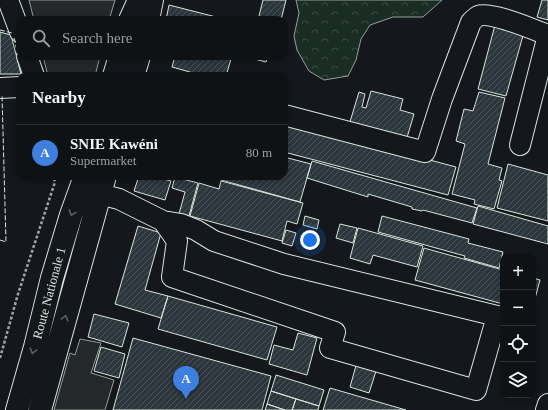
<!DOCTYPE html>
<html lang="en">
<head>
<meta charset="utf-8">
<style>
  body { margin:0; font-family:"Times New Roman",serif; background:#181b1e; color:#f1f3f6 }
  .controls { position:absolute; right:12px; bottom:12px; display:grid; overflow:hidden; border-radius:8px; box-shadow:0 2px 6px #0003 }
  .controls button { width:36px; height:36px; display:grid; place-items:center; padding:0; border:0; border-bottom:1px solid #2f3234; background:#0f1215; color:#f1f3f6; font:20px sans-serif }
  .you { position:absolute; left:310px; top:240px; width:14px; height:14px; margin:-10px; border:3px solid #fff; border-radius:50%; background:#1a73e8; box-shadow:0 0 0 6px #1a73e833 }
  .badge { display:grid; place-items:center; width:26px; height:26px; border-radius:50%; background:#ffb74d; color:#fff; font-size:13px; font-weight:700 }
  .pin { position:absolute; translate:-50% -33px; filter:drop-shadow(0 1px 2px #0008) }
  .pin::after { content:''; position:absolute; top:21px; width:14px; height:12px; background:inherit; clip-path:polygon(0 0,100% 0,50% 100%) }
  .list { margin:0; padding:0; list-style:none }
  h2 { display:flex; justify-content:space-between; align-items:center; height:52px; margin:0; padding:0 16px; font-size:17px }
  h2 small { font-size:13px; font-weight:400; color:#9b9ea0 }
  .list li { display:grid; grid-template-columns:26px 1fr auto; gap:12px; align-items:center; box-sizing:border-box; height:56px; padding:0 16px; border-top:1px solid #2f3234 }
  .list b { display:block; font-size:15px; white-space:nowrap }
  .list p { margin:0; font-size:13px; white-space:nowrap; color:#9b9ea0 }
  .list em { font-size:13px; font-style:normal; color:#9b9ea0 }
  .icon { flex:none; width:22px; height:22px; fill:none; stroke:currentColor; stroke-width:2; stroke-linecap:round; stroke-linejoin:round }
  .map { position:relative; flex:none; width:548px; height:410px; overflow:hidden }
  .search { position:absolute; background:#0f1215; box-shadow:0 2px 6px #0003; left:16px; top:16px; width:272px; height:44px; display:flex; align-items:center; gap:10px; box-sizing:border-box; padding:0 14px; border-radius:12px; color:#9b9ea0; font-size:15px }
  .panel { position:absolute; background:#0f1215; box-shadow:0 2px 6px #0003; left:16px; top:72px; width:272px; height:108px; border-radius:12px }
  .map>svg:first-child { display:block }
</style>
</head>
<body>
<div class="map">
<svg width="548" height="410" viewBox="0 0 548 410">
  <defs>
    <pattern id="forest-crowns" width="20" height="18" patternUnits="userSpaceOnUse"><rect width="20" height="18" fill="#1a2d24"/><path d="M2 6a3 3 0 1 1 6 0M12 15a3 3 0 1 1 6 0" fill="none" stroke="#3b4b43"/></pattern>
    <pattern id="building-hatch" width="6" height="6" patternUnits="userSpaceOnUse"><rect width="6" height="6" fill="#2c363c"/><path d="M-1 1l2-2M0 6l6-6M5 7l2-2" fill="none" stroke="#4a5358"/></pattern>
  </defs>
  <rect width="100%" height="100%" fill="#14181c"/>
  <path fill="url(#forest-crowns)" stroke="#939e99" d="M296,0H442L423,17H393L370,25L361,39L356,60L348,76L324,80L309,71L297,50L294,36L299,13Z"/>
  <path fill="#24282b" stroke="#939e99" d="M29,0H115L109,20H34Z
    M43,56H100L95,76H48Z
    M80,339L101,343L91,373L114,380L105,410H54L70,353L75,355Z"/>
  <path fill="url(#building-hatch)" stroke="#d8e6dc" d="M263,0H286L281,20H258Z
    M542,0H548V20L537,17Z
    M169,5L228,20H166Z
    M495,25L524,32L506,96L478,89Z
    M0,32L11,35L21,74H0Z
    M175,56H220L231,59L226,76H204L172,67Z
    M243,56H268L266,62Z
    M371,91L403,99L400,110L414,114L406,141L349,125L359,92L365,94L362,107L366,108Z
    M479,92L505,98L488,164L502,168L499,180L502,181L494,209L474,204L475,200L452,194L465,144L456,141L464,109L473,111Z
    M284,121L456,167L448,195L284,152Z
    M284,157L311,164L300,202L207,176H284Z
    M312,161L477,208L472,223L423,210L422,211L412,209V207L368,194V197L307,178Z
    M508,164L548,175V221L497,208Z
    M139,176H153L171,181L165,200L134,191Z
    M175,177L198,183L189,216L179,214L185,192L172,188Z
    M221,181L303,203L297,224L287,221L282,241L190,216L199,183L219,189Z
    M478,206L548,226V244L473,224Z
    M305,216L319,220L317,229L303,225Z
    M382,216L469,239L468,243L503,252L499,268L464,258L465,256L378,232Z
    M340,224L357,228L353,243L336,238Z
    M138,226L161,233L145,290L168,296L161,318L115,304Z
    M358,228L423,246L417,267L373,255L370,264L350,258Z
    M286,230L296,233L292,246L282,243Z
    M424,248L503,270V304L415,280Z
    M533,278L540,280L533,306Z
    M168,296L277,327L267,360L158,329Z
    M94,314L129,323L122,347L88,337Z
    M298,333L317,338L307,375L269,364L274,345L293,350Z
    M133,338L271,376L262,410H113Z
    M101,347L125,354L119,378L94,371Z
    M357,362L377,368L369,393L350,387Z
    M276,375L324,390L319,406L271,391Z
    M330,388L406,410H323Z
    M271,391L296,399L292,410H285L267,404Z
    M296,399L319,406L318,410H292Z
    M267,404L285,410H265Z"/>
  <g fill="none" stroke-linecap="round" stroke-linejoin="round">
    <defs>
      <path id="minor" d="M8,0L20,32
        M27,56L34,76
        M0,88L20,87
        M284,115L425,152L442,99L471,22C473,20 476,17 478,16C491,11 534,30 548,35
        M520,145L548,35
        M84,190L119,199L163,221L177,241L172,277L335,332L330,348L476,390L497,316L284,264L214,241L196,230L181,224L163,221
        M546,410L548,404"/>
      <path id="major" d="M130,20L139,0
        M148,20L152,0
        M114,76L120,56
        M133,76L139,56
        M17,410L35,347L52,278L71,215L85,176
        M40,410L105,176"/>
    </defs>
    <use href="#minor" stroke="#d8e6dc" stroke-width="22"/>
    <use href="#major" stroke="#d8e6dc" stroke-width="24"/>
    <path stroke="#9da8a2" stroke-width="2.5" stroke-dasharray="3 2" stroke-linecap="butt" d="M0,358L18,294L55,182L53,176"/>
    <use href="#minor" stroke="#14181c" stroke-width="20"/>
    <use href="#major" stroke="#14181c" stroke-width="22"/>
    <path stroke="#d8e6dc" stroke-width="1" stroke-dasharray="5 2" stroke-linecap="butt" d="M0,30L12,33
      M14,38L18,55
      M0,240L6,242L2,95"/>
  </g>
  <defs><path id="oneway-chevron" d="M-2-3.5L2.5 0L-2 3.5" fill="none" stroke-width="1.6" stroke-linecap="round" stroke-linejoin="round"/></defs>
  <g stroke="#59605f">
    <use href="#oneway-chevron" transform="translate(72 213) rotate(109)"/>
    <use href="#oneway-chevron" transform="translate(65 318) rotate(-75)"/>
    <use href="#oneway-chevron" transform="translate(33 351) rotate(105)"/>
  </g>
  <g text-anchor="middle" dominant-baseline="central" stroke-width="3" stroke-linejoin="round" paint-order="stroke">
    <g font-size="13" fill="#d8e6dc" stroke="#14181c">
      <text transform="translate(49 293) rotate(-75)">Route Nationale 1</text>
    </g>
  </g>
</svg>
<div class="controls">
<button>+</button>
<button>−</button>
<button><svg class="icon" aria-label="locate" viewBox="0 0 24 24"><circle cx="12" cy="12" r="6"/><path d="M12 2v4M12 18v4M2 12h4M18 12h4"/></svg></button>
<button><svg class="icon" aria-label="layers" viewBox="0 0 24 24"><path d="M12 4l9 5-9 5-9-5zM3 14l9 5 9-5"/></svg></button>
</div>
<div class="you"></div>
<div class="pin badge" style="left:186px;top:399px;background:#3f7fe0">A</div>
<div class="search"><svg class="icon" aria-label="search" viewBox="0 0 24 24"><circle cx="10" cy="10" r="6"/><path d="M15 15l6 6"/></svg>Search here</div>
<section class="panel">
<h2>Nearby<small></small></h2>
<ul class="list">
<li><span class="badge" style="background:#3f7fe0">A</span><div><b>SNIE Kawéni</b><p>Supermarket</p></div><em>80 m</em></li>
</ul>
</section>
</div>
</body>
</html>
